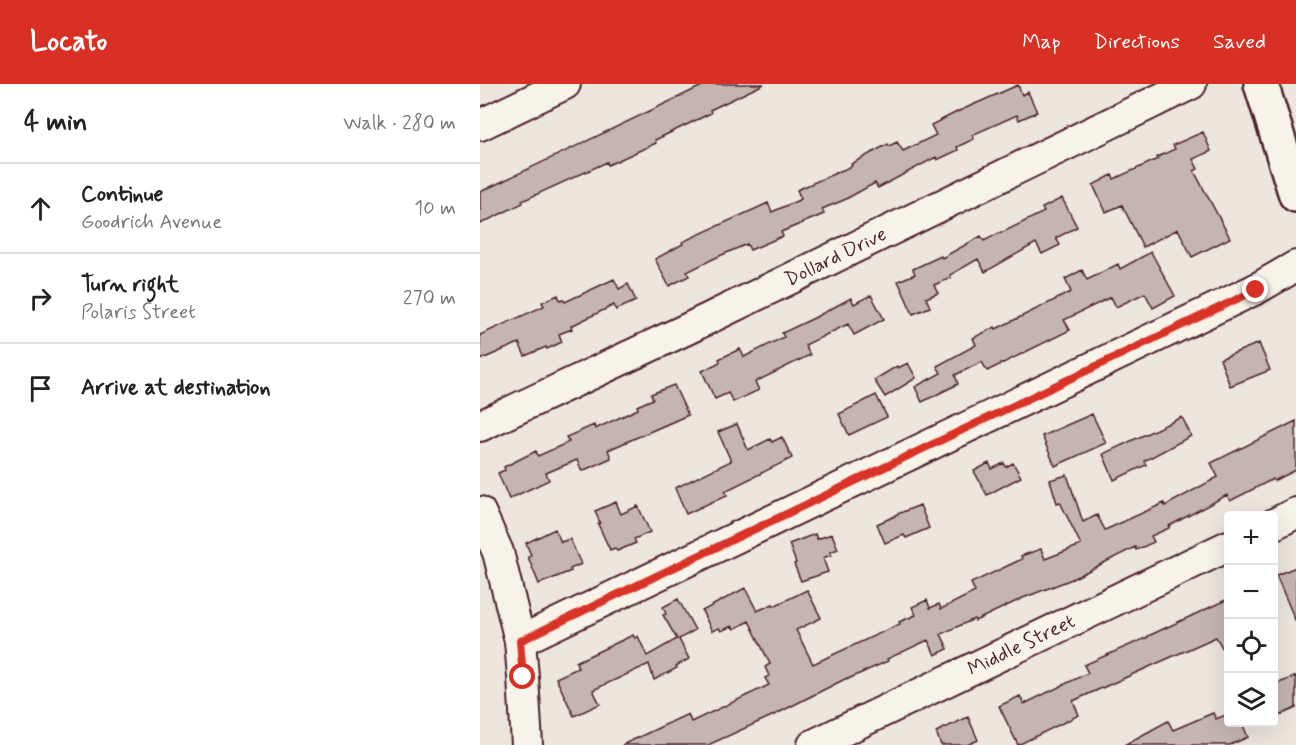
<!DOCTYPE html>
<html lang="en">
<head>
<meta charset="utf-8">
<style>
  body { margin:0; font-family:Mynerve,sans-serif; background:#f2f2f2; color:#222 }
  .controls { position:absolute; right:18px; bottom:18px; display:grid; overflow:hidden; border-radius:6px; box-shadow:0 6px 24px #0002 }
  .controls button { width:54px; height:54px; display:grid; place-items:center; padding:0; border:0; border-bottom:2px solid #e0e0e0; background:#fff; color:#222; font:30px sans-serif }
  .stop { position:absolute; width:18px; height:18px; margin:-14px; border:4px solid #d93025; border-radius:50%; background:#fff }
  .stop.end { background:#d93025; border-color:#fff; box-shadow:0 2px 6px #0008 }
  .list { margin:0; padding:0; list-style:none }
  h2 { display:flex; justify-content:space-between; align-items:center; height:78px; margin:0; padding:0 24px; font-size:26px }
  h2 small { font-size:20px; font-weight:400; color:#767676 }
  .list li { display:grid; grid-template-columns:39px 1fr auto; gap:18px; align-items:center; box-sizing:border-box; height:90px; padding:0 24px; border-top:2px solid #e0e0e0 }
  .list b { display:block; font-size:22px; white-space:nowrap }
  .list p { margin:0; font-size:20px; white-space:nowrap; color:#767676 }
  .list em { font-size:20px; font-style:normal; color:#767676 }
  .icon { flex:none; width:33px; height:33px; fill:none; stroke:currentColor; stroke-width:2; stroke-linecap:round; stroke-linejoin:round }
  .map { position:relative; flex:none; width:816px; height:661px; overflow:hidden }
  header { display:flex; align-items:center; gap:36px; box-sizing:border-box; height:84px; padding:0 30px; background:#d93025; color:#fff }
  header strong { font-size:28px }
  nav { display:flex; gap:33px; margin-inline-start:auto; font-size:21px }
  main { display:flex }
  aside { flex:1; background:#fff }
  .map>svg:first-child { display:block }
</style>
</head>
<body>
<header>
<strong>Locato</strong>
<nav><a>Map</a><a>Directions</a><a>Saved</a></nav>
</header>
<main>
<aside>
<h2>4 min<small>Walk · 280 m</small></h2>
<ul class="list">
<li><svg class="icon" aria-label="ahead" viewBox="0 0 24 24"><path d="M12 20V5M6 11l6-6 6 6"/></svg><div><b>Continue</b><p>Goodrich Avenue</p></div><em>10 m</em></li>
<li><svg class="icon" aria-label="right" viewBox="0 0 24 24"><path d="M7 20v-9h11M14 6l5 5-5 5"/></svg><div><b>Turn right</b><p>Polaris Street</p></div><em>270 m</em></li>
<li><svg class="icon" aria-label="arrive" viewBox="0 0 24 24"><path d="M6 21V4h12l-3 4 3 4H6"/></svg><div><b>Arrive at destination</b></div></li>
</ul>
</aside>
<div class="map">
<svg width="816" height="661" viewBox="0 0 816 661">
  <rect width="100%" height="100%" fill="#ece6dd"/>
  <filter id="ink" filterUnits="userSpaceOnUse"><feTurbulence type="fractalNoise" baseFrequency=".0167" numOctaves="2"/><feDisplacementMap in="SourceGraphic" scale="12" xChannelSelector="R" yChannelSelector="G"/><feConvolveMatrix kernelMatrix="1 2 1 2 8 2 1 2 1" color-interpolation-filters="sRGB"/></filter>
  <g filter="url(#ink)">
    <path fill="#c4b5b0" stroke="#4a1f2b" stroke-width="1.5" d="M226,0H284L230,26L231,29L175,56L176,59L128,81L127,78L42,117L43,119L0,140V108Z
      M538,1L542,11L548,8L557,28L539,36L537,31L492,51L494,55L477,63L478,66L457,76L456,73L398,104L395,99L364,116L342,125L344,130L301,148L303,152L270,166L267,160L235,174L207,188L209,192L189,202L175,175L203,160L202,158L288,119L292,128L321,115L317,106L372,82L371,80L408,60L409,62L417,58L423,67L456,51L451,41L479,27Z
      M723,48L731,67L713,75L718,85L714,87L750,154L712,173L698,145L663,163L642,121L626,128L613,101L632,91L634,95L678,75L677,73L695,65L693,61Z
      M582,114L597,143L576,154L580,161L562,170L556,159L505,188L498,175L470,191L471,194L454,201L458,209L446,214L450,223L433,230L418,197L435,190L433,185L461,172L462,174L501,152L504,157L521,148V149L564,128L562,124Z
      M671,168L695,212L673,224L665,209L636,223L631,213L584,236L590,246L507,287L502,278L475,291L478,300L442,318L435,303L461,289L457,282L496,261L493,254L515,243L516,245L591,208L585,195L602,186L607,196L638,180L640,185Z
      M134,195L139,205L148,200L156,217L136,226L134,221L91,242L92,245L79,250L82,258L67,265L66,263L45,272L39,259L0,276V251L64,222L62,218L78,211L80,216L83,215L85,218Z
      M391,211L404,235L374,251L368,240L325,261L330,271L275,298L279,306L253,318L248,309L235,315L222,287L240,278L239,275L260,265L264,273L304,253L302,249L334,234L371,214L374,220Z
      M779,259L790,286L750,302L740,275Z
      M428,279L436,294L405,313L394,296L417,282L418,284Z
      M194,301L208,331L128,366L131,374L102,387L97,376L66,389L69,396L29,415L18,389L25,386L24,383L56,367L58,372L89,358L86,353L114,341L115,345L158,325L157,322L173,315L171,310Z
      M396,311L407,333L369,351L359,330Z
      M612,330L626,359L575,382L562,352Z
      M702,333L711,352L664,377L666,381L634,396L623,370Z
      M816,337V386L794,397L793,395L750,417L747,411L689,442V444L671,452L674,458L656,466L655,463L592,495L543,514L495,537L494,535L461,550L468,565L455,571L448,556L407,575L408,577L368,595L367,594L294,631L228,661H142L208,630L211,638L289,601L285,594L289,592L285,583L290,580L269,537L254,545L252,542L241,547L239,544L232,547L222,527L265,504L277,527L293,520L294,522L327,506L341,534L316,546L333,580L420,540L419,538L436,531L432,523L447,516L450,524L459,520L461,525L495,508L491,499L542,475L541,472L561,465L565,475L601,461L580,418L577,419L570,396L587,391L603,438L617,431L625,446L684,419L685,422L738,393L731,379Z
      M257,340L268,366L290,355L292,358L302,353L312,374L245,407L247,411L206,430L195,404L251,377L238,348Z
      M509,379L512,385L524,379L526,383L533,379L541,393L507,411L494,387Z
      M136,418L141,430L158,422L170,448L154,455L156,459L137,467L135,464L130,466L118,440L120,439L115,427Z
      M440,421L449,444L426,454L424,451L405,459L397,440L415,432V431Z
      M75,445L81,458L90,455L101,480L90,485L91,487L59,500L48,473L51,471L46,459Z
      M335,450L337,455L352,450L358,465L350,468L351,471L343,474L348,488L321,497L314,480L316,479L309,460Z
      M816,483V538L796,491Z
      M198,515L215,546L199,555L209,575L196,582L197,584L174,596L169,580L113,606L120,620L94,632L76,594L98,584L96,578L153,551L155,554L158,552L167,572L197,555L183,531L186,530L183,523Z
      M748,515V574L736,553L593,617L599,631L538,661L519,622L540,612L544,620L608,589L604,581L668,553V552Z
      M816,592V624L794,634V601Z
      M733,629L736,635L748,630V639H762L768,653L750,661H644L688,637L693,646Z
      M488,633L498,656L487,661H461L456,648Z"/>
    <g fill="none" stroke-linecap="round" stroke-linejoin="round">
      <defs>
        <g id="minor">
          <path d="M0,41L85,0"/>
          <path id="s1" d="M0,342L207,245L711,0"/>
          <path d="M0,428L18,468L40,557L43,593L47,661"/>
          <path d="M794,440L816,429"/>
          <path d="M40,557L776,205L816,182"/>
          <path id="s2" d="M333,661L748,462"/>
        </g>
        <path id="major" d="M781,0L816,111"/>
      </defs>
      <use href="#minor" stroke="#4a1f2b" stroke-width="34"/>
      <use href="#major" stroke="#4a1f2b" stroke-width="38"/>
      <use href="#minor" stroke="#f7f3e8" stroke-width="30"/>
      <use href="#major" stroke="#f7f3e8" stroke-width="33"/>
    </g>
  </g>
  <g fill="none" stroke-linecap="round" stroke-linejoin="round" filter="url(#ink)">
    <path stroke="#d93025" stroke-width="8" d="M43,593L40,557L776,206"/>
  </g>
  <g text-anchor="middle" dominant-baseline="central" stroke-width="5" stroke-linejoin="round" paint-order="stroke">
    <g font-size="20" fill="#4a1f2b" stroke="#f7f3e8">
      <text stroke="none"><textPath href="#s1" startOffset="394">Dollard Drive</textPath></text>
      <text stroke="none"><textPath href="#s2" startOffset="231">Middle Street</textPath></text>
    </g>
  </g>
</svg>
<div class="controls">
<button>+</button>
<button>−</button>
<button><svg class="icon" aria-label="locate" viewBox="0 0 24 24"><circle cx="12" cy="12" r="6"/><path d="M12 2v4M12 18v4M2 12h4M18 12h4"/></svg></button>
<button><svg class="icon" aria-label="layers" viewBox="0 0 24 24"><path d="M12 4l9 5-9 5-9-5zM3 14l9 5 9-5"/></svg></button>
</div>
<div class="stop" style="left:43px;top:593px"></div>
<div class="stop end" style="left:776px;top:206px"></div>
</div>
</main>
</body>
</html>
